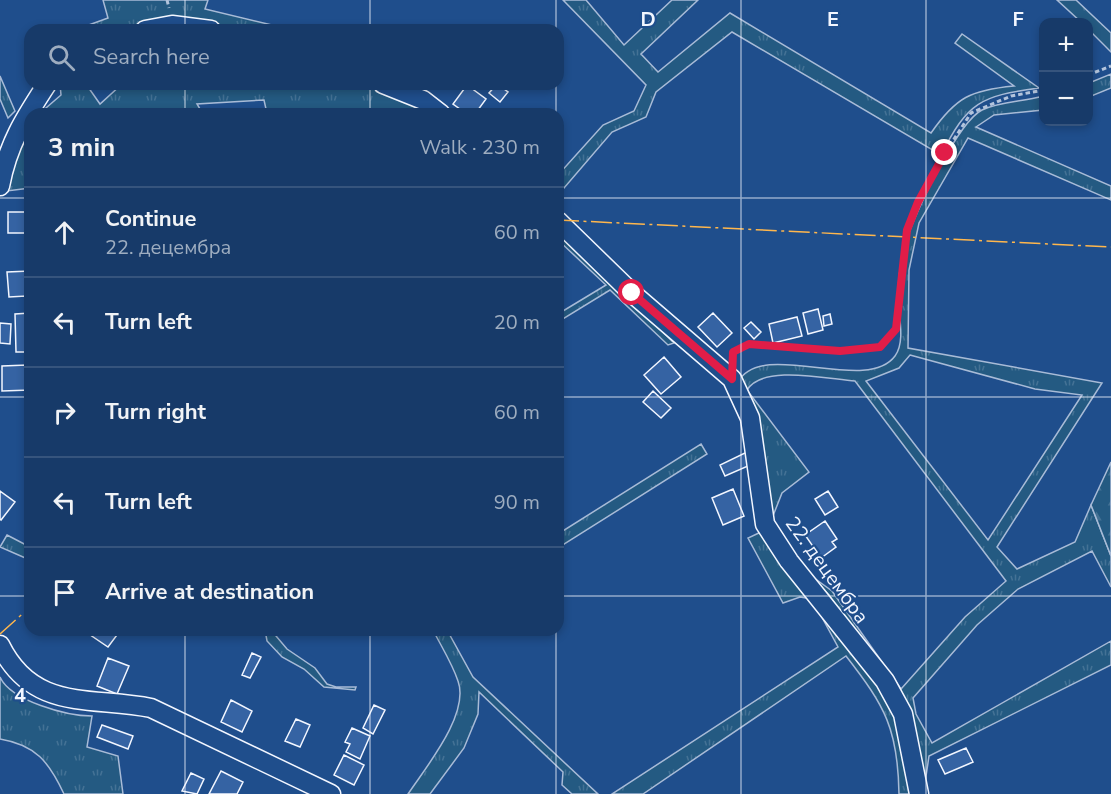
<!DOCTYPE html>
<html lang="en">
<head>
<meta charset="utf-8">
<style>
  body { margin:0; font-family:"Nunito Sans",sans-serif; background:#244571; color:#f1f3f6 }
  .controls { position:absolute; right:18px; top:18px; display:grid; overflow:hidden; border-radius:12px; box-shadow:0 3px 9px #0003 }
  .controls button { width:54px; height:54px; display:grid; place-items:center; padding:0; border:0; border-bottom:2px solid #36547d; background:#173a69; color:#f1f3f6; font:30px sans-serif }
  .stop { position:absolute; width:18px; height:18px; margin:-14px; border:4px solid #e11d48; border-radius:50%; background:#fff }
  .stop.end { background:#e11d48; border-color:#fff; box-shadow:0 2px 6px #0008 }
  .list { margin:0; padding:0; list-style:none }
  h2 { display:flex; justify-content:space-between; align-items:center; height:78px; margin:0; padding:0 24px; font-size:26px }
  h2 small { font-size:20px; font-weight:400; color:#9eadc0 }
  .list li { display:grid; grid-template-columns:39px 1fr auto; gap:18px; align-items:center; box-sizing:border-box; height:90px; padding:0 24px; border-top:2px solid #36547d }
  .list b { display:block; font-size:22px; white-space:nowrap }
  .list p { margin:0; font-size:20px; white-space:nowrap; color:#9eadc0 }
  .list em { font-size:20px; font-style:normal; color:#9eadc0 }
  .icon { flex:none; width:33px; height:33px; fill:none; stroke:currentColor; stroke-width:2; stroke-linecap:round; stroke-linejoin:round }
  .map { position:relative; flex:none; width:1111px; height:794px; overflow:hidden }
  .search { position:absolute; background:#173a69; box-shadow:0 3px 9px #0003; left:24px; top:24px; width:540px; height:66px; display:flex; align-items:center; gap:15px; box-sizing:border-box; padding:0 21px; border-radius:18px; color:#9eadc0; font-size:22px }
  .panel { position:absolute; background:#173a69; box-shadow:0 3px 9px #0003; left:24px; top:108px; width:540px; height:528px; border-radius:18px }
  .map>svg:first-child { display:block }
</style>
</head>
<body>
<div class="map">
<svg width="1111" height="794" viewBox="0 0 1111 794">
  <defs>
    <pattern id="grass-tufts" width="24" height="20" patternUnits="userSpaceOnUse" patternTransform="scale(1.5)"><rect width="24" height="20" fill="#245a82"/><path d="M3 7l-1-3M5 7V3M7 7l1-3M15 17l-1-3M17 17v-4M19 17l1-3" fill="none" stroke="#447295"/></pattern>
    <pattern id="forest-firs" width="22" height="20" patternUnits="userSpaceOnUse" patternTransform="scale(1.5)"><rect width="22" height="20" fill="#245a82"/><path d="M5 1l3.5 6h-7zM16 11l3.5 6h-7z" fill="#447295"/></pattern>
  </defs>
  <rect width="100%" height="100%" fill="#1f4e8c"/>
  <path fill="url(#grass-tufts)" stroke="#a8bbd7" stroke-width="1.5" fill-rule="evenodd" d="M103,0H208L205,9L293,30H75L108,18Z
    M563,0H586L624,45L672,0H698L641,54L658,72L730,13L931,133C956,97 971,90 1014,86L955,43L962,34L1039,88C980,96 968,102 941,155L732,32L656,92L646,117L612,132L558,195V175L603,125L634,111L646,85Z
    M1057,0H1076L1111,33V52L1089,30L1088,22H1081Z
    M1111,74V88L1089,97V83Z
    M0,76L15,111L8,118L0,99Z
    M60,84H86L100,104L122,84H424L423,98L417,108L431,114H283L282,111L266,109L264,100L197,104L203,114H39L61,95Z
    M1043,96V110L994,115L976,127L1111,186V200L968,138L919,223L909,270L908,348L1102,383L997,547L1017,569L1075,542L1091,505L1111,556V587L1092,551L1018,589L977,625L913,698L916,714L932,743L1111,641V665L929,756L924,790L902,701L829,595L810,575L832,591L901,689L965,617L1006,581L855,381C827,379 763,364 747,390L809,472L782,493L769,526L738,382C762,338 866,395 895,356C906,341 898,314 898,297C898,278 901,258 907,239C915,212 958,122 982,110C1001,101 1023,102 1043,96ZM910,355L1035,389L1082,395L988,540L866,381L899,368Z
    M30,124V188L7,191L11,159Z
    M558,229L674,343L668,345L610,290L558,322V314L606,285L558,240Z
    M701,444L707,454L558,548V534Z
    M761,532L818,594L888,700L900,724L915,794H899C898,729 885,706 846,656L643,794H612L838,647L812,599L800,597L783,603L748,538Z
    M7,535L30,547V560L0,547Z
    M265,630H271L287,649L315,668L327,684L336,687H356L355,690L324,687L304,669L282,657L267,641Z
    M433,630H447L473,677L598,794H572L562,785L563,772L479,692L478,714L464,748L430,794H408C426,767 470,714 458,681C452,663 441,646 433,630Z
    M0,677C11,701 67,716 92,716L87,747L118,756L123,794H64C49,762 36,745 0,739Z"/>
  <path fill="url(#forest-firs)" stroke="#a8bbd7" stroke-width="1.5" d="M1111,462V556L1091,505Z"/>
  <path fill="#3563a3" stroke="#f2f6ff" stroke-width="1.5" d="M497,84L508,92L500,102L489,93Z
    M467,85L486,99L475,114H467L453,104Z
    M8,212H30V233H8Z
    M30,271V300H26V296L9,297L7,272Z
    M818,309L823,330L808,334L803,313Z
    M30,313V325H26L27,352H16L15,314Z
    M713,313L732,333L717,347L698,327Z
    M830,314L832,324L824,326L823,316Z
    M797,317L802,336L773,343L769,324Z
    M751,322L761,332L754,339L744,328Z
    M0,323L11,324L10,344L0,343Z
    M664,357L681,377L661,394L644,375Z
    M27,365V373L30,372V390L2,391V366Z
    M653,391L671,408L661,418L643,402Z
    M749,451L755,463L725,476L720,465Z
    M733,489L744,516L723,525L712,498Z
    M0,491L15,502L1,520L0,519Z
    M828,491L838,507L825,515L815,499Z
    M825,521L837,539L832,542L836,547L821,558L805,535Z
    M83,630H110L117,635L108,647Z
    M252,653L261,657L250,678L242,675Z
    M108,658L129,666L117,694L97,686Z
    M231,700L252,711L242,732L221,722Z
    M374,705L385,710L373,734L363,728Z
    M296,719L310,725L300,747L285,741Z
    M102,725L133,736L128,749L97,737Z
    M352,728L370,736L360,759L346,752L350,744L345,742Z
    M966,748L973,762L945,774L938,760Z
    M344,755L364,765L354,785L334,775Z
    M221,771L243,782L237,794H209Z
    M191,773L204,779L197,794L182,791Z"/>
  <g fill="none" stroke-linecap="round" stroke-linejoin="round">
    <defs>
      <path id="minor" d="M145,30L172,25L211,30
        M383,84L423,100L441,114
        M0,186C8,144 24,119 47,84
        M558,221L632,293L732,379L750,418L765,524L789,561L885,681L903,714L919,794
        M0,645C33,712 90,696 151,708L331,794"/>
    </defs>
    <use href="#minor" stroke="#f2f6ff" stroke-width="21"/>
    <path stroke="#b3c4dc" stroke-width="3" stroke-dasharray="4.5 3" stroke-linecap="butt" d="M167,0L169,8
      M1088,75L1111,66
      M733,360V353L749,344L840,351L880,347L896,329L907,230L918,202L945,153L971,113L1011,96L1044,90"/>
    <use href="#minor" stroke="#1f4e8c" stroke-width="18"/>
    <path stroke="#ffb74d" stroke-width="1.5" stroke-dasharray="21 4.5 3 4.5" stroke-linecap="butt" d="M558,220L1111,247
      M0,634L30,607"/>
  </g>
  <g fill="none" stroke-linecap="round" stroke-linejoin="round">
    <path stroke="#e11d48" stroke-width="8" d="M632,293L732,379L733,352L749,344L840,351L880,347L896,329L907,230L918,202L945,153"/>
  </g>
  <path fill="none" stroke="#f2f6ff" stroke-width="1.5" stroke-opacity="0.55" d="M185,0V30M370,0V30M556,0V30M741,0V794M926,0V794M185,84V114M370,84V114M556,84V114M0,198H30M558,198H1111M0,397H30M558,397H1111M0,596H30M558,596H1111M185,630V794M370,630V794M556,630V794"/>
  <g text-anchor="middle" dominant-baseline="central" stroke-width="4.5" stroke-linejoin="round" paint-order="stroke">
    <g font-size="20" fill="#f2f6ff" stroke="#1f4e8c">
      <text transform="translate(827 570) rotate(54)">22. децембра</text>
    </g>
  </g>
  <g font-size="20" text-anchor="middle" font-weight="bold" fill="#f2f6ff" stroke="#1f4e8c" stroke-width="4.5" stroke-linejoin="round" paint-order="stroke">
    <text x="648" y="26">D</text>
    <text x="833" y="26">E</text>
    <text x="1018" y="26">F</text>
    <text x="20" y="702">4</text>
  </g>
</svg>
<div class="controls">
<button>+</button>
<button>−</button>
</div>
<div class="stop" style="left:632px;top:293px"></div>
<div class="stop end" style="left:945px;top:153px"></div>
<div class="search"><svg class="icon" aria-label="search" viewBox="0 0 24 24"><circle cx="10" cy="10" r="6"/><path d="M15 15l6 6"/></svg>Search here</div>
<section class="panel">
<h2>3 min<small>Walk · 230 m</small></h2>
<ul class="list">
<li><svg class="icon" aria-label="ahead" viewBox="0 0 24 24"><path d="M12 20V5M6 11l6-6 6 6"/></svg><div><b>Continue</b><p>22. децембра</p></div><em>60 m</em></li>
<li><svg class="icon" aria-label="left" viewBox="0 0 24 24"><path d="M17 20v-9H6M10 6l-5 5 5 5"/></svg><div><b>Turn left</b></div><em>20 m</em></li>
<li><svg class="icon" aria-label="right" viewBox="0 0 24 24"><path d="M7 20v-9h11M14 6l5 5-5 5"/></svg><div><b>Turn right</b></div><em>60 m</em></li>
<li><svg class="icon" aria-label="left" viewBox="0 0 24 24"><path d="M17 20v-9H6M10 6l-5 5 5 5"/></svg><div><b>Turn left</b></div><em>90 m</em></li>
<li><svg class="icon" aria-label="arrive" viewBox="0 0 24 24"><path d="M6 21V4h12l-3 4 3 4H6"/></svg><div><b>Arrive at destination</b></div></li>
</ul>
</section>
</div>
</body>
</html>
